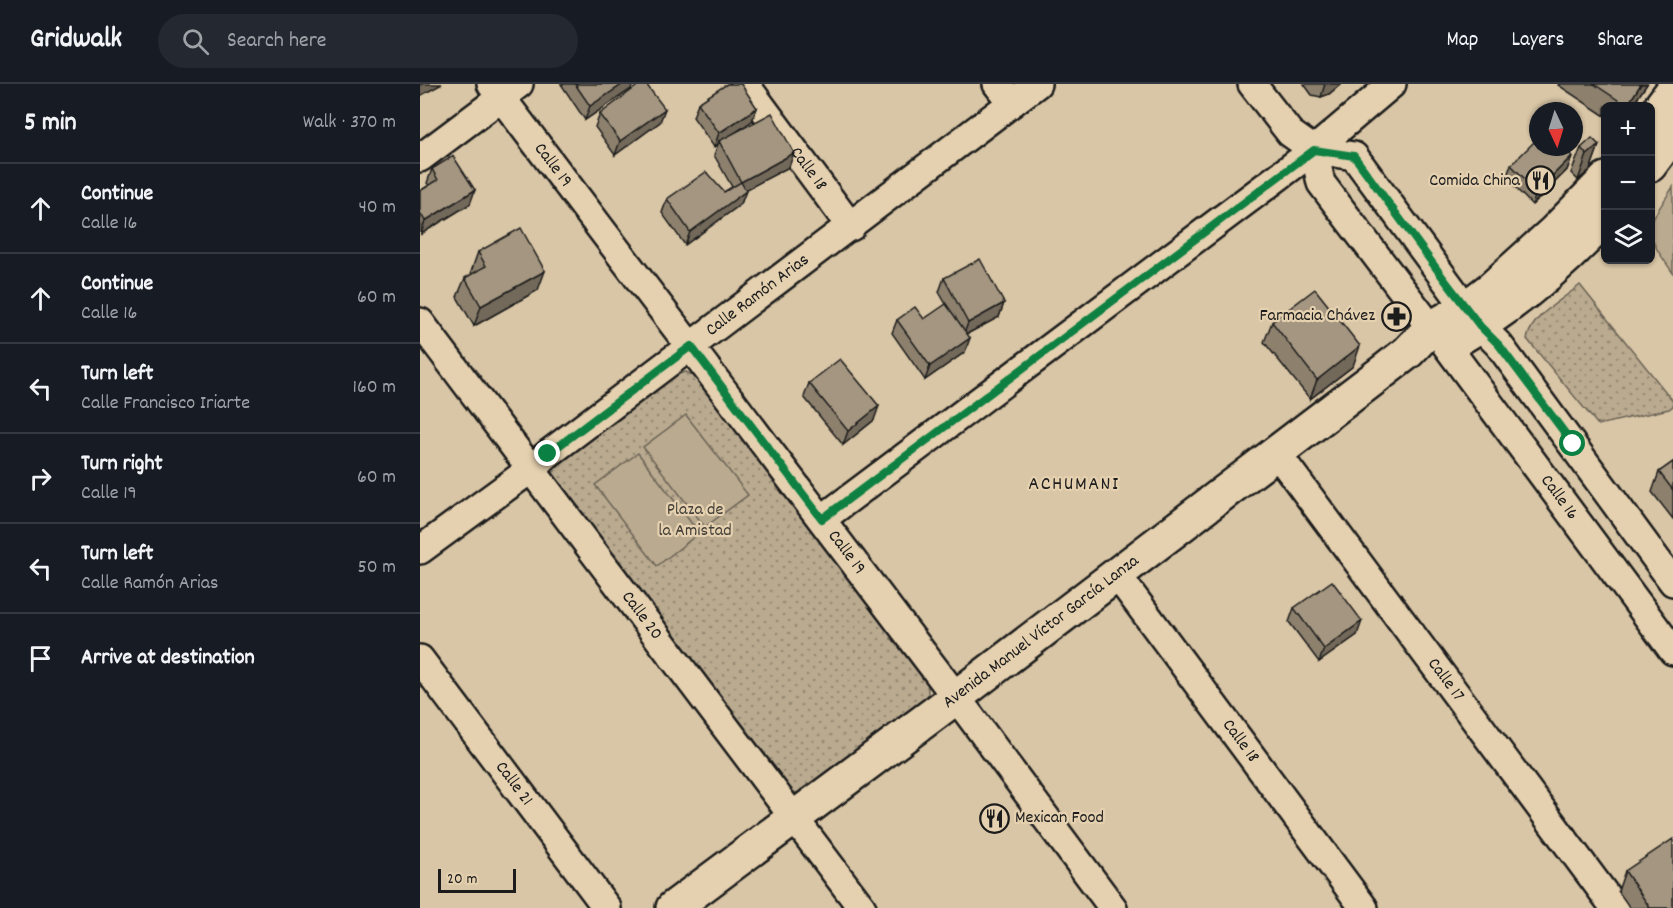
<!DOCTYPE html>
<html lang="en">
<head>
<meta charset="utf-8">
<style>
  body { margin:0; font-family:Dekko,sans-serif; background:#242831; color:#f1f3f6 }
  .controls { position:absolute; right:18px; top:18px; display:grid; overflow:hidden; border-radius:9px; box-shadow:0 2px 4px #0004 }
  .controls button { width:54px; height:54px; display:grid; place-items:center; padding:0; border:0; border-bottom:2px solid #363941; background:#171b24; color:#f1f3f6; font:30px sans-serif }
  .compass { position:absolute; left:1109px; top:18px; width:54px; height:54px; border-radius:50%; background:#171b24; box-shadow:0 2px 4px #0004; rotate:176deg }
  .scale { position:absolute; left:18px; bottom:15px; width:78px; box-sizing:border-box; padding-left:6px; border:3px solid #1c1c1c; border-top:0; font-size:16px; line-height:21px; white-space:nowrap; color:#1c1c1c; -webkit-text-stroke:4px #e5d1af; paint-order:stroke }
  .stop { position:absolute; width:18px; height:18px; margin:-14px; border:4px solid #0b8043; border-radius:50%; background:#fff }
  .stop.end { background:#0b8043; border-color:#fff; box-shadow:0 2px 6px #0008 }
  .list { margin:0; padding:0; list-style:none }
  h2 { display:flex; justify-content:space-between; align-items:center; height:78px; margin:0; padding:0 24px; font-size:26px }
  h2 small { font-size:20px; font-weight:400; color:#9ea1a6 }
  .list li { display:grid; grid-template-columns:39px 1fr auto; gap:18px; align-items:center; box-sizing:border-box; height:90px; padding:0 24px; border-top:2px solid #363941 }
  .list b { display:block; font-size:22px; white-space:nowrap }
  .list p { margin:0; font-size:20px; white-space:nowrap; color:#9ea1a6 }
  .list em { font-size:20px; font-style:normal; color:#9ea1a6 }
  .icon { flex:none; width:33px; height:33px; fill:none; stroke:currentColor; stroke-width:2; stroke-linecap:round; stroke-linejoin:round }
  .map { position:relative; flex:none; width:1253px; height:824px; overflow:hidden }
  header { display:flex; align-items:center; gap:36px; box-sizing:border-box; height:84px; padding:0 30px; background:#171b24; border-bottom:2px solid #363941 }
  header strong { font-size:28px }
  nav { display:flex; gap:33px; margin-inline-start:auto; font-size:21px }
  .search { width:420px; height:54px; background:#242831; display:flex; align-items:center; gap:15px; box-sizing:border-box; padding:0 21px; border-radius:33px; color:#9ea1a6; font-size:22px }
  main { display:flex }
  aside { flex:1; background:#171b24 }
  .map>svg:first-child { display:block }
</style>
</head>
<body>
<header>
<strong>Gridwalk</strong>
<div class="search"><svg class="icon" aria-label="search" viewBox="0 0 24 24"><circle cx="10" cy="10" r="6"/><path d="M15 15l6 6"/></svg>Search here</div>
<nav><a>Map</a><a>Layers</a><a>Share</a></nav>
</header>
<main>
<aside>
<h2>5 min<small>Walk · 370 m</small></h2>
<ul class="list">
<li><svg class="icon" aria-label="ahead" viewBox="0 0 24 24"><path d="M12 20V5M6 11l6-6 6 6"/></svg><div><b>Continue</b><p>Calle 16</p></div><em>40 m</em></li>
<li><svg class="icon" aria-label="ahead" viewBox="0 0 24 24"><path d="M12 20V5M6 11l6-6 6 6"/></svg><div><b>Continue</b><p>Calle 16</p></div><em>60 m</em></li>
<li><svg class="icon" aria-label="left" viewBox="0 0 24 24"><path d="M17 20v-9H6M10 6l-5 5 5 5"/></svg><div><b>Turn left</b><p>Calle Francisco Iriarte</p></div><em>160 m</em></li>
<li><svg class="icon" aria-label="right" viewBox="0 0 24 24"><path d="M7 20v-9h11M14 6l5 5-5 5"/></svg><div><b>Turn right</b><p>Calle 19</p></div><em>60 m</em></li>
<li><svg class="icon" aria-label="left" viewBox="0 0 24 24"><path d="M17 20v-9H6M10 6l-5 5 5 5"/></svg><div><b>Turn left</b><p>Calle Ramón Arias</p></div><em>50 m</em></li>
<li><svg class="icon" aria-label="arrive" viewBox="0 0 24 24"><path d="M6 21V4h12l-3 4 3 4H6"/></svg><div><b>Arrive at destination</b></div></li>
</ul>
</aside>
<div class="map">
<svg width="1253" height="824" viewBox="0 0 1253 824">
  <defs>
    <pattern id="green-dots" width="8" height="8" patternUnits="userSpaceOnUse" patternTransform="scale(1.5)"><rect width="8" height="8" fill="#baaa8f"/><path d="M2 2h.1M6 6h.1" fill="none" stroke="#968a74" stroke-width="1.8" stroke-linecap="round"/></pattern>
  </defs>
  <rect width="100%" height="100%" fill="#d9c6a6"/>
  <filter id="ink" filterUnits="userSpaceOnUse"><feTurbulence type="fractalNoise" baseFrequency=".0167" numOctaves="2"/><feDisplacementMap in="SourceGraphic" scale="12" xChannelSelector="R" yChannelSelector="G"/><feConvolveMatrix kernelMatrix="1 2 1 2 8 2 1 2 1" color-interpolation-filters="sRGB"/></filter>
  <g filter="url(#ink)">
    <path fill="url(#green-dots)" stroke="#6b6356" stroke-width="1.5" d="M1160,201L1253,317V322L1249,325L1178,341L1107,255C1112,231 1142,216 1160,201Z
      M266,288L275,292L508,601V610L506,617L383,708L377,709L371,707L136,395L133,389L136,382L258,290Z"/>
    <path fill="#baaa8f" stroke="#6b6356" stroke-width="1.5" d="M1253,103V189C1222,145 1224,147 1253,103Z
      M266,331L328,411L285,443L223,363Z
      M218,369L279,449L237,482L175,401Z"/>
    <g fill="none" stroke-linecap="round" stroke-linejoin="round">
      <defs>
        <g id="minor">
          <path id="s1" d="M71,0L536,613L693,824"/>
          <path id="s2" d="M325,0L431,143"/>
          <path d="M577,0L592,19"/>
          <path d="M832,0L870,49L894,66L934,72L1046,224"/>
          <path d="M894,66L901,99L1011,244"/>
          <path d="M0,74L99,0"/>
          <path id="s3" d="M0,238L442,824"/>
          <path d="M1060,242L1079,261L1253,498"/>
          <path id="s4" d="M1026,261L1253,567"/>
          <path id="s5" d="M856,368L1195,824"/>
          <path d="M402,435L894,66L972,0"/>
          <path id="s6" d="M0,466L111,385L128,370L617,0"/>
          <path id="s7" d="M697,491L944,824"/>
          <path id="s8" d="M0,575L187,824"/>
        </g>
        <g id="secondary">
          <path d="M1230,37L1253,6"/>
          <path d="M1230,81L1253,50"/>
          <path d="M1031,259C1089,226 1140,183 1186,134"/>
          <path id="s9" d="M253,824L515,629L965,286L988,268L1011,244L1046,224L1071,205L1134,148L1186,95"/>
        </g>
      </defs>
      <use href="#minor" stroke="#1c1c1c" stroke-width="32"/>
      <use href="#secondary" stroke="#1c1c1c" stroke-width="38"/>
      <use href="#minor" stroke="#e5d1af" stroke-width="27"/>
      <use href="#secondary" stroke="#e5d1af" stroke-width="33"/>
    </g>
    <path fill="#8d816e" stroke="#1c1c1c" stroke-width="1.5" d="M141,0H213L211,5L165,36Z
      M884,0H921L909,10L901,13L892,11Z
      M1139,0H1227L1212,22H1185V32L1138,1Z
      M278,19L337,24L332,37L312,50L369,83L325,106L321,120L265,161L242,129L247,115L304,108L312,103L294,71L298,60L294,63L273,33Z
      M180,30L240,38L195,71L175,43Z
      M1179,61L1170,86L1158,96L1151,89L1161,64Z
      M1152,72L1147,86L1112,121L1086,94L1091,81Z
      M12,85L50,120L1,150L0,107L9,101L7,99Z
      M58,168L118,206L54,242L37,213L45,194L52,190L51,188Z
      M524,194L584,219L579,233L547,250L545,268L505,296L472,249L477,236L504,235L527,222L519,208Z
      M852,238L933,282L890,315L844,258Z
      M389,299L454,336L423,361L384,313Z
      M1253,378V435L1232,408L1239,388Z
      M874,524L937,551L899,578L869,538Z
      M1205,787L1253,824H1210L1198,807Z"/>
    <path fill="#73695a" stroke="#1c1c1c" stroke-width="1.5" d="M2,0H22L0,12V1Z
      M203,0H213L211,5L165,36L170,22Z
      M905,0H921L909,10L901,13Z
      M1221,0H1227L1212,22H1207Z
      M337,24L332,37L300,59L299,57L298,60L294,63L299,49Z
      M245,25L240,38L195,71L200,57Z
      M1179,61L1170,86L1158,96L1167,71Z
      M374,69L369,83L316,111L321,98Z
      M1152,72L1147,86L1112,121L1117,107Z
      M55,106L50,120L1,150L5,137Z
      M326,107L321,120L265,161L270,148Z
      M125,187L118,206L54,242L61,222Z
      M584,219L579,233L543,252L548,239Z
      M550,254L545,268L505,296L510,282Z
      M940,262L933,282L890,315L897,296Z
      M459,322L454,336L423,361L428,347Z
      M942,537L937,551L899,578L904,565Z"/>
    <path fill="#a49680" stroke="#1c1c1c" stroke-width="1.5" d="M155,0H203L170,22Z
      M220,0H226L245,25L200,57L180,30Z
      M307,0H321L337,24L299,49L278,19Z
      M1174,0H1221L1207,22Z
      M352,29L374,69L321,98L299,57Z
      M1118,54V63H1143L1152,72L1117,107L1091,81Z
      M1172,54L1179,61L1167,71L1161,64Z
      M33,72L55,106L5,137L0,128V107L18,96L12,85Z
      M286,88L304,108L321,98L326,107L270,148L247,115Z
      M101,144L125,187L61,222L45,194L66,182L58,168Z
      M560,175L584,219L548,239L524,194Z
      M895,205L940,262L897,296L852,238Z
      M526,220L550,254L510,282L477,236L495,223L504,235Z
      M420,275L459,322L428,347L389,299Z
      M1253,378V406L1239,388Z
      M912,497L942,537L904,565L874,524Z
      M1253,755V824H1230L1205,787Z"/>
  </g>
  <g fill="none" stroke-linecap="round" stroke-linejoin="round" filter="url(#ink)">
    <path stroke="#0b8043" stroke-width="8" d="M128,370L271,262L402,435L894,66L934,72L1024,195L1060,242L1079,261L1153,360"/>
  </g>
  <defs>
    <symbol id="restaurant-ring" viewBox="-11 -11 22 22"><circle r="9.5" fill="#e5d1af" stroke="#1c1c1c" stroke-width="1.5"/><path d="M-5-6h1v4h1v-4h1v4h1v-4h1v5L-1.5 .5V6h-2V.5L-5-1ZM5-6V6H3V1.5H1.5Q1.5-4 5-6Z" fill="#1c1c1c"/></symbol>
    <symbol id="pharmacy-ring" viewBox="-11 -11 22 22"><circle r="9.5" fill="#e5d1af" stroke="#1c1c1c" stroke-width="1.5"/><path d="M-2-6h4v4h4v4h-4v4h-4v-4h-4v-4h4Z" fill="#1c1c1c"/></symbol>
  </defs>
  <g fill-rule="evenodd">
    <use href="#restaurant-ring" x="1104" y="80" width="33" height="33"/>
    <use href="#pharmacy-ring" x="960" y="216" width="33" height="33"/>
    <use href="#restaurant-ring" x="558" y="718" width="33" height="33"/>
  </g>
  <g text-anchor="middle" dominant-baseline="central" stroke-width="4.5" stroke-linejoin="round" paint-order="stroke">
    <g font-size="18" fill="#1c1c1c" stroke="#e5d1af">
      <text stroke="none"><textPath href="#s1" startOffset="102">Calle 19</textPath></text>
      <text stroke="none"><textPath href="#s2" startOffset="106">Calle 18</textPath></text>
      <text stroke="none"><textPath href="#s6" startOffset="423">Calle Ramón Arias</textPath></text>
      <text stroke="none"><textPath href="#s4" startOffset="190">Calle 16</textPath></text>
      <text stroke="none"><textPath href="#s1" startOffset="588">Calle 19</textPath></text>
      <text stroke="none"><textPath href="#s3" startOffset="368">Calle 20</textPath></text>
      <text stroke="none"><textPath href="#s9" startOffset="460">Avenida Manuel Víctor García Lanza</textPath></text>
      <text stroke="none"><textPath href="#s5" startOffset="284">Calle 17</textPath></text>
      <text stroke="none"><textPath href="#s7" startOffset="207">Calle 18</textPath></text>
      <text stroke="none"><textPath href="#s8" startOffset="156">Calle 21</textPath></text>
    </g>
    <g font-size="18" fill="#1c1c1c" stroke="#e5d1af" text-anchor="end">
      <text x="1100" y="97">Comida China</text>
      <text x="955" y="232">Farmacia Chávez</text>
      <text x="595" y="734" text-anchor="start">Mexican Food</text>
    </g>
    <g font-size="18" fill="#444039" stroke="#e5d1af">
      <text x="275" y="426">Plaza de<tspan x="275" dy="21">la Amistad</tspan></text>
    </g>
    <g font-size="20" letter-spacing="1.5" fill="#1c1c1c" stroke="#e5d1af">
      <text x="654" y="401">ACHUMANI</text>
    </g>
  </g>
</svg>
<div class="controls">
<button>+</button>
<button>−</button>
<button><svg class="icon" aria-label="layers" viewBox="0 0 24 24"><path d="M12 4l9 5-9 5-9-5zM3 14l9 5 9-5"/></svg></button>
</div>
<svg class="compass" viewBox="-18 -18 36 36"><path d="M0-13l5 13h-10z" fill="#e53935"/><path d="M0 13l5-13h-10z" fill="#9ea1a6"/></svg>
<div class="scale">20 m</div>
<div class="stop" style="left:1153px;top:360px"></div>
<div class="stop end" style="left:128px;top:370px"></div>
</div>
</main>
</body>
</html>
